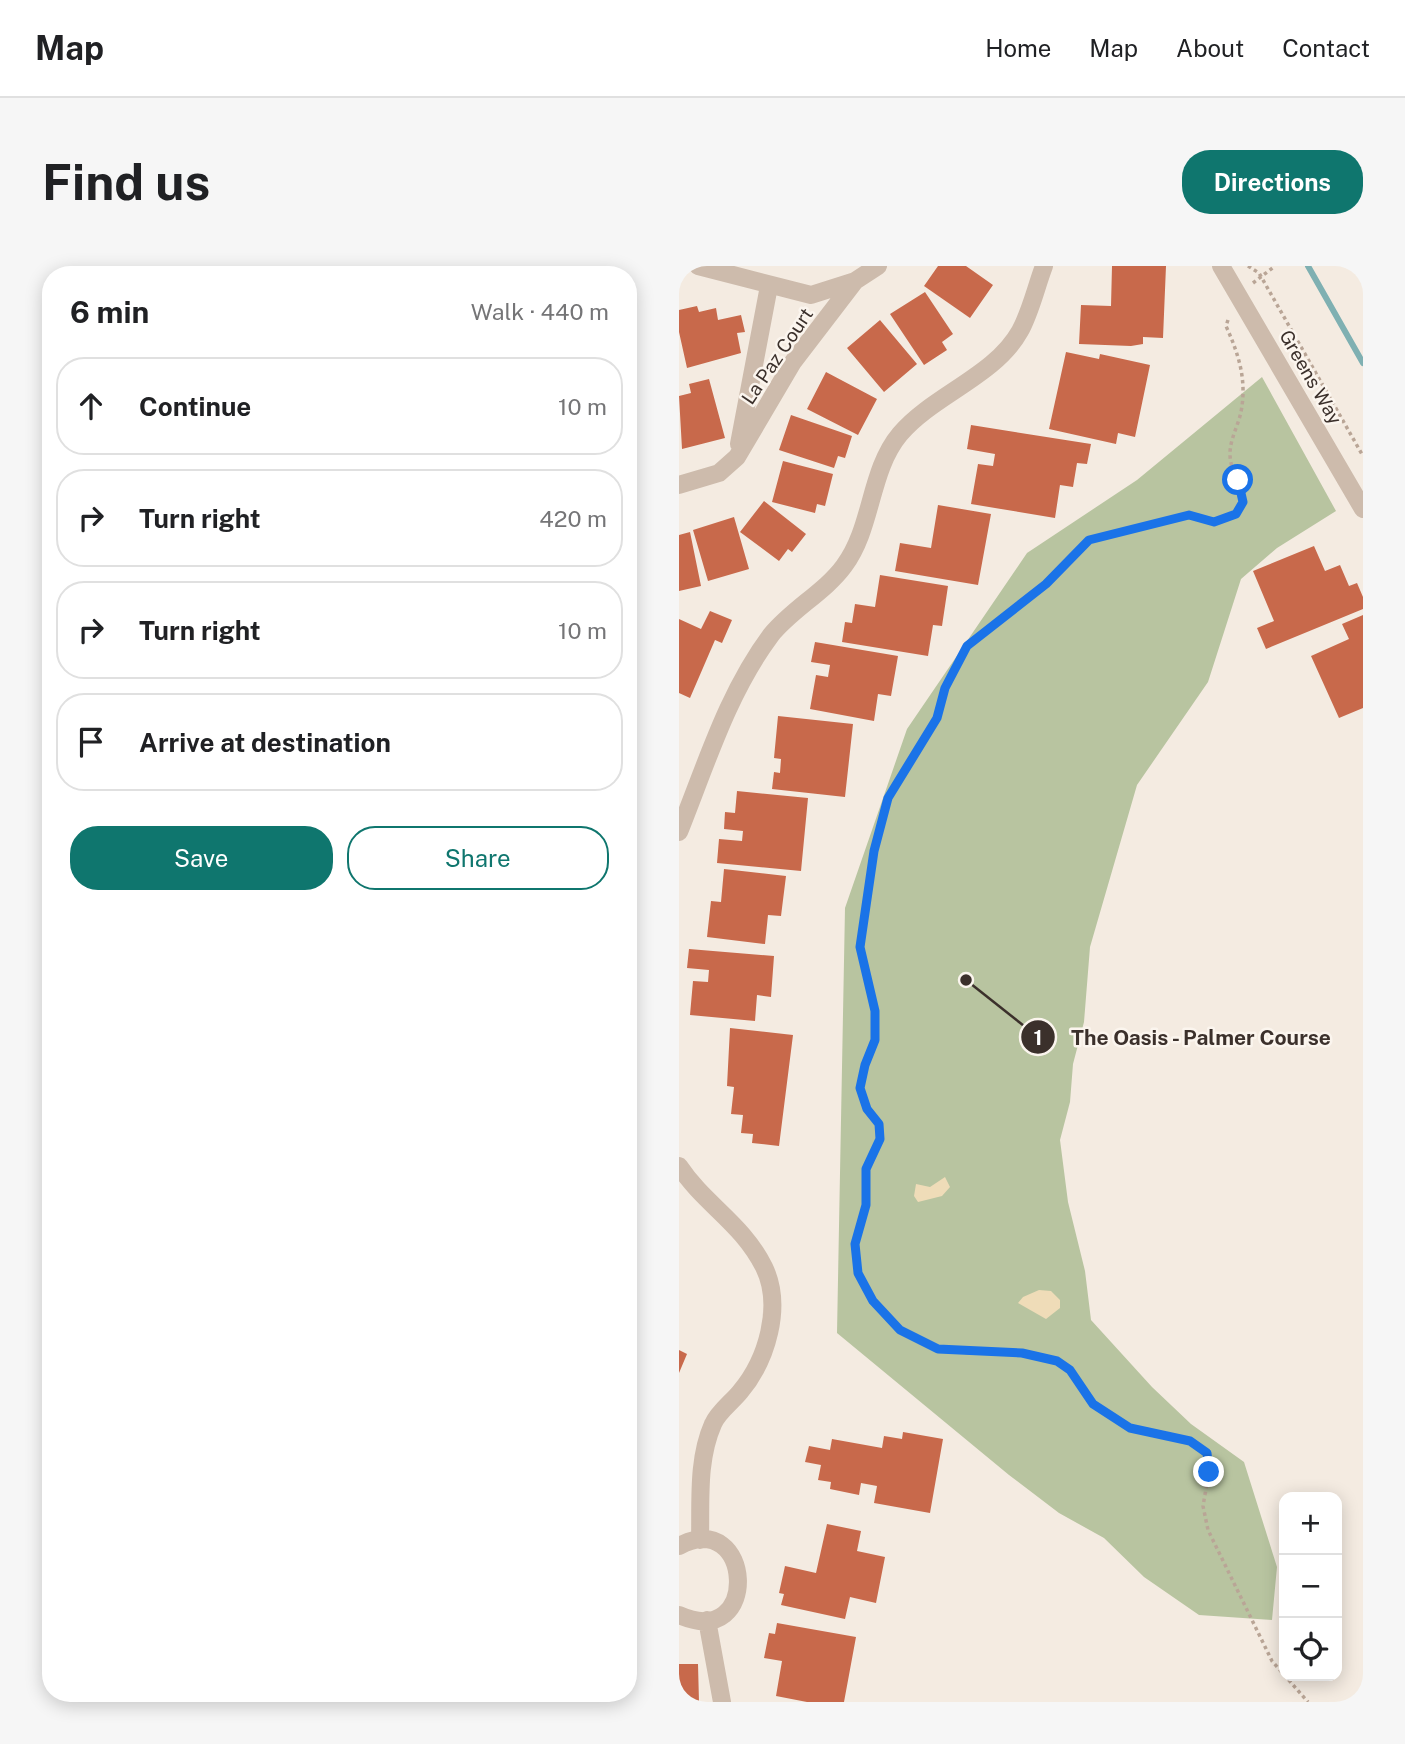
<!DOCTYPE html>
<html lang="en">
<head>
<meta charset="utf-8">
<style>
  body { margin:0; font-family:"Public Sans",sans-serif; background:#f6f6f6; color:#202124 }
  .controls { position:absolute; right:21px; bottom:21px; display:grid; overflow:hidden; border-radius:14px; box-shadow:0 4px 18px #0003 }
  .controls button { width:63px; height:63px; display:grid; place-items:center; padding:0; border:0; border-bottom:2px solid #e0e0e0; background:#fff; color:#202124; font:35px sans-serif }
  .stop { position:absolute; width:21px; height:21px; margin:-16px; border:5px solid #1a73e8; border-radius:50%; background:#fff }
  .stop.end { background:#1a73e8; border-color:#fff; box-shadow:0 2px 7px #0008 }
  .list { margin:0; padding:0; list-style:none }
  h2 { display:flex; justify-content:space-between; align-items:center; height:91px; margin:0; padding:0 28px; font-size:30px }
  h2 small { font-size:23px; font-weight:400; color:#757577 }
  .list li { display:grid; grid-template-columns:46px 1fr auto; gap:21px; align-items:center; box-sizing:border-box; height:98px; margin:0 14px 14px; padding:0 14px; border:2px solid #e0e0e0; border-radius:28px }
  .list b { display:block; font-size:26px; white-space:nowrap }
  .list em { font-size:23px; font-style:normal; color:#757577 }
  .actions { display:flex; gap:14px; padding:21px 28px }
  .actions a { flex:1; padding:16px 0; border:2px solid #0f766e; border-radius:28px; text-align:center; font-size:24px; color:#0f766e }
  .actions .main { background:#0f766e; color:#fff }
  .icon { flex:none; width:38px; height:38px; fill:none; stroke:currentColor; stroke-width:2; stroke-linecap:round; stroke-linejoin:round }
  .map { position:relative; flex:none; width:684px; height:1436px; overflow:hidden; border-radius:28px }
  header { display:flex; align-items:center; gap:42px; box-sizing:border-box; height:98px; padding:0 35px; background:#fff; border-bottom:2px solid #e0e0e0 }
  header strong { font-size:33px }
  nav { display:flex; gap:38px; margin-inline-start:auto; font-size:24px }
  .intro { display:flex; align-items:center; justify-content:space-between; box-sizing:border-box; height:168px; padding:0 42px }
  h1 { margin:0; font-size:49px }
  .button { padding:18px 32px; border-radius:28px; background:#0f766e; color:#fff; font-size:24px; font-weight:700 }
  main { display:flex; gap:42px; padding:0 42px }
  aside { flex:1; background:#fff; border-radius:28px; box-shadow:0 4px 18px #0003 }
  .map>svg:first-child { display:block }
</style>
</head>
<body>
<header>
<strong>Map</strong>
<nav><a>Home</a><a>Map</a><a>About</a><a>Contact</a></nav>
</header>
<div class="intro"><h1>Find us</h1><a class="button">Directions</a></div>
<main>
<aside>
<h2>6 min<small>Walk · 440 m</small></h2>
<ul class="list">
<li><svg class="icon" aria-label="ahead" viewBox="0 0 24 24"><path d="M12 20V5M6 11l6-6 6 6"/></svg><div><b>Continue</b></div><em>10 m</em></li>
<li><svg class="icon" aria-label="right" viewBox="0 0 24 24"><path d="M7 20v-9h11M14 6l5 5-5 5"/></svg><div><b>Turn right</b></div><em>420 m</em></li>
<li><svg class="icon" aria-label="right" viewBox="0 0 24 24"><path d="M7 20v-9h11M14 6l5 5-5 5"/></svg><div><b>Turn right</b></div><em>10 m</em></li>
<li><svg class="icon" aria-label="arrive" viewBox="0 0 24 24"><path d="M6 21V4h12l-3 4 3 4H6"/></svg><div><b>Arrive at destination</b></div></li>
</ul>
<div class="actions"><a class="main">Save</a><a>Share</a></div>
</aside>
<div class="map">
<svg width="684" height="1436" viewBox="0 0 684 1436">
  <rect width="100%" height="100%" fill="#f4ebe1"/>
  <path fill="#b8c4a0" d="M583,111L657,245L598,282L562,313L529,416L458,519L411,681L405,756L394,798L391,836L381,874L389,936L406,1005L412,1054L473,1121L512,1158L565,1196L598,1301L593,1354L520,1349L465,1311L425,1272L380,1247L330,1209L158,1067L166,642L228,463L348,287L458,214Z"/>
  <path fill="#efdcb8" d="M266,911L271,921L263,930L239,936L235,930L237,918L251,921Z
    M360,1024L372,1025L381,1034V1042L367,1053L339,1037L344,1031Z"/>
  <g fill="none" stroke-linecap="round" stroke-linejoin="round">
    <path stroke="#7fb0b2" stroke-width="6" d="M629,0L684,97"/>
  </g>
  <path fill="#c8694b" d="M259,0H287L314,19L291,52L245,20Z
    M433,0H487L484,72L464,71V78L452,80L400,78L402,39L432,40Z
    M246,26L274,68L263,76L268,84L245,99L211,48Z
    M18,40L20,46L37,42L39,54L62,49L66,66L58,67L62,87L8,102L0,66V44Z
    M201,54L238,98L205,126L168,82Z
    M387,86L420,93L421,88L471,99L456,171L439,167L437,178L370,163Z
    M147,106L198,133L179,169L128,143Z
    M30,113L46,172L3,183L0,130L12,127L10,118Z
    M112,149L173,170L166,192L159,190L155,202L100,184Z
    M292,159L412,178L408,198L398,197L394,221L381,219L376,252L292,238L299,198L314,200L316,188L288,183Z
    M104,195L154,208L146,240L138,238L136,247L93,236Z
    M85,235L127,268L113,286L109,283L100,295L61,266Z
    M259,239L312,248L299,319L216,305L221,277L252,282Z
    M55,251L70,303L29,315L14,264Z
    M11,266L22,320L0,325V269Z
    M635,280L646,305L661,299L670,320L678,317L684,331V343L587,383L578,362L595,355L574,305Z
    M201,309L269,320L263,360L254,359L249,390L163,376L166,356L173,357L176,338L196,341Z
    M31,345L53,354L43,377L36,374L11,432L0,427V353L22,363Z
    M684,349V442L660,452L632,390L670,373L663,358Z
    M136,376L219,390L212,430L199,428L195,455L131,443L137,409L149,411L151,399L132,396Z
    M99,450L174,458L166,531L93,523L95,506L101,507L102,493L95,492Z
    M58,525L129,532L122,605L38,597L40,573L63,575L64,565L45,563L46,546L56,547Z
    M45,603L107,610L102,650L89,649L86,678L28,671L32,635L42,636Z
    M10,683L95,690L92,731L78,729L76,755L11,749L14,715L29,716L30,704L8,702Z
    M51,762L114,769L100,880L73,877L74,868L62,867L64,849L52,848L55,821L48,820Z
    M0,1084L8,1088L0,1107Z
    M224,1166L264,1173L251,1247L195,1237L198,1220L182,1217L180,1229L151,1223L152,1216L139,1214L142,1199L126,1196L130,1180L151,1184L153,1173L203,1182L205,1170L223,1173Z
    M148,1258L182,1265L178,1285L206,1291L197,1337L171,1331L166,1353L102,1339L105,1328L100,1327L106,1300L137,1307Z
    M98,1357L177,1371L165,1436H128L97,1430L103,1395L85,1392L90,1367L96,1368Z
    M0,1398H19L20,1436H0Z"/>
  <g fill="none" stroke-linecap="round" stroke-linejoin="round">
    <path stroke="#b9a596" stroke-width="3.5" stroke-dasharray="3.5 3.5" stroke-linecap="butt" d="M569,0L580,7L684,190
      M574,17L596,0
      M549,54L547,60C560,89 568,114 562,146C559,160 551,173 551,188C551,203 561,221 564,236L557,249L535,256L510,249L410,274L367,318L288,380L266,422L258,452L209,532L195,585L181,681L196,745V774L186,799L181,822L188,843L199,858L201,873L187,903V939L176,978L179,1007L194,1035L221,1064L259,1083L288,1087L311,1084L343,1088L378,1095L391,1104L414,1138L451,1162L511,1175L528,1187L530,1206L524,1240L529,1264L593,1395L629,1436"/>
    <path stroke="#cdbbac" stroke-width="18" d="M19,0L132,29L176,15L199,0
      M542,0L684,243
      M60,178L90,20
      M0,219L40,207L58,191L114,96L176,15
      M0,566C27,499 48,428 92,369C113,343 146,326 165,300C194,261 190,205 221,168C254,129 316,110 341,65C352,45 357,21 365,0
      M0,900C26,939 63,957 85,1001C104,1040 88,1094 61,1126C53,1136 39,1146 34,1158C18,1194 22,1236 21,1274
      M0,1280C74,1240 83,1386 0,1349
      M28,1354L43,1436"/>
  </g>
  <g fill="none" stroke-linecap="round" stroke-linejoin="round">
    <path stroke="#1a73e8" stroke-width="9" d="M530,1206L528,1187L511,1175L451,1162L414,1138L391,1104L378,1095L343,1087L259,1083L221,1064L194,1035L179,1007L176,978L187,939V903L201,873L200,858L188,843L181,822L186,799L196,774V745L181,681L195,585L209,532L258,452L266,422L288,380L367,318L410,274L510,249L535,256L557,248L564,236L559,214"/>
  </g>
  <g text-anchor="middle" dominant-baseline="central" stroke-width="5" stroke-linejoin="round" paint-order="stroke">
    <g font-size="19" fill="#3b302b" stroke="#fbf5ee">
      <text transform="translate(98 90) rotate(-56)">La Paz Court</text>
      <text transform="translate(632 111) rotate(60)">Greens Way</text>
    </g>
  </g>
  <path fill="none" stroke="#3b302b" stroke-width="2.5" d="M287 714L359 771"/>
  <g fill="#3b302b" stroke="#fbf5ee" stroke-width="2.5">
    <circle cx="287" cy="714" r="7"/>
    <circle cx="359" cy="771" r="18"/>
  </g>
  <g font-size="21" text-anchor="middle" font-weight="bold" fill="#fff">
    <text x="359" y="779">1</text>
  </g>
  <g font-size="21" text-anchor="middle" font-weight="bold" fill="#3b302b" stroke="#fbf5ee" stroke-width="5" stroke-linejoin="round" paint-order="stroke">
    <text x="522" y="779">The Oasis - Palmer Course</text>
  </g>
</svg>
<div class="controls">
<button>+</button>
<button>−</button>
<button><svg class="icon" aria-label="locate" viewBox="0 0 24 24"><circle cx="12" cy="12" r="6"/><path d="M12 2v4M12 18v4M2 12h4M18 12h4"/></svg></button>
</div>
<div class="stop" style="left:559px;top:214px"></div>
<div class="stop end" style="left:530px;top:1206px"></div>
</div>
</main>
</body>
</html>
